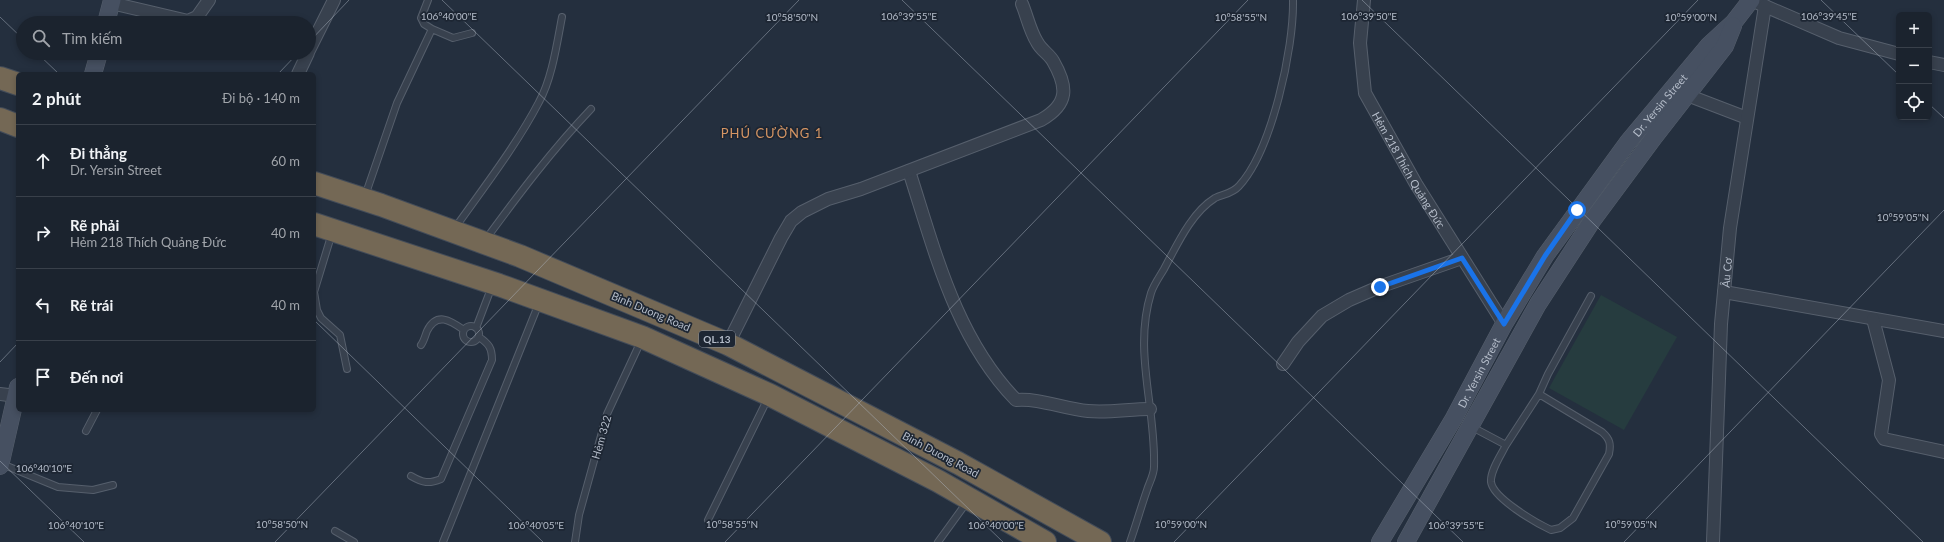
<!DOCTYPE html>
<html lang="vi">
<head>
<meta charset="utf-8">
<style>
  body { margin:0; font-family:Lato,sans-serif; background:#282f3a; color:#f1f3f6 }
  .controls { position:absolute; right:12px; top:12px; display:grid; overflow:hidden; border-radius:6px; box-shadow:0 2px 6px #0003 }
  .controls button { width:36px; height:36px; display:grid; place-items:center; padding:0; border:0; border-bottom:1px solid #39404a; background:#1b232e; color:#f1f3f6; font:20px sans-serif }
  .stop { position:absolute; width:12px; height:12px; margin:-9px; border:3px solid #1a73e8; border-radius:50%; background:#fff }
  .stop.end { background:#1a73e8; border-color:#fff; box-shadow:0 1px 4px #0008 }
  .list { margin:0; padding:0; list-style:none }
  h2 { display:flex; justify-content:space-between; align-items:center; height:52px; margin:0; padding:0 16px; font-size:17px }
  h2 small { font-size:13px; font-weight:400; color:#a0a4aa }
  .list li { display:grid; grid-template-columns:26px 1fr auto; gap:12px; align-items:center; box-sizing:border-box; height:72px; padding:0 16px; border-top:1px solid #39404a }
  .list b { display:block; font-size:15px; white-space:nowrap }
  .list p { margin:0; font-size:13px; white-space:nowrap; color:#a0a4aa }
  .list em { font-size:13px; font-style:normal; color:#a0a4aa }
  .icon { flex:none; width:22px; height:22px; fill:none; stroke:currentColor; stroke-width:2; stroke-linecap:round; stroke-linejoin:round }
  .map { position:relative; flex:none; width:1944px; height:542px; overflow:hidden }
  .search { position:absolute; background:#1b232e; box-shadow:0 2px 6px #0003; left:16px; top:16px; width:300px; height:44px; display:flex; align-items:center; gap:10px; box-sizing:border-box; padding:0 14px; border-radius:22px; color:#a0a4aa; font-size:15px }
  .panel { position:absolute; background:#1b232e; box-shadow:0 2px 6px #0003; left:16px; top:72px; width:300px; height:340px; border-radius:6px }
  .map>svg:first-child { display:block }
</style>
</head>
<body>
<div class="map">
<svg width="1944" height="542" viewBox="0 0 1944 542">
  <rect width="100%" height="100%" fill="#242f3e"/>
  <path fill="#263c3f" d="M1601,295L1677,337L1624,430L1549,388Z"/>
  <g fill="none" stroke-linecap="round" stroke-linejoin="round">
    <defs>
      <path id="lane" d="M428,0L421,18L424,24L432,29
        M365,196L397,103L432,29L453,38L472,33
        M455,228C484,187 516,146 539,102C552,79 557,43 562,17
        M332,233L314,292L317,310L321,318L340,335L347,369
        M486,239C519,194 552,150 591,109
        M463 334a8 8 0 1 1 16 0a8 8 0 1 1-16 0Z
        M476,328L492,286
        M421,345C424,341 425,336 427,331C437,311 451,321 464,330
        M1472,427L1506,445C1501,455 1490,471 1491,482C1493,498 1536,523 1551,530L1560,528L1573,518L1609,454C1611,444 1610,439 1602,432L1539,394L1548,374L1591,296
        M86,431L97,410
        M1506,445L1539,394
        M2,464L58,487L93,490L113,485
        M411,476C423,483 429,484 441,479L492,360C492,348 489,344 479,337
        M708,520L768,398
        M335,531L354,542
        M443,542L539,303
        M575,542L579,515L607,414L641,341
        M938,542L967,502
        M1130,542C1136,525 1141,507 1147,490C1149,483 1154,475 1154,467C1156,408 1133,351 1151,293C1154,284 1160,276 1164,269C1177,245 1191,213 1215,198C1223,194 1232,194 1239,186C1272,150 1294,48 1293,0"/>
      <g id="street">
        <path id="s1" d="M1364,0L1360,43L1365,93L1416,184L1504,324"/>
        <path d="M111,3L188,21L197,17L209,0"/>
        <path d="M1758,3L1839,38L1899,54"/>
        <path d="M309,50L334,0"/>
        <path d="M1929,62L1944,65"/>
        <path d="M298,74L308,53"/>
        <path d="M1687,95L1747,118"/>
        <path d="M909,171C935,251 955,337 1016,400C1040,398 1064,409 1088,411C1108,413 1130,409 1150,409"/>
        <path d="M1724,292L1944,331"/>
        <path d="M1873,319L1889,380L1881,434L1884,439L1944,452"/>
        <path d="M728,344L781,238L791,221L802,212L828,199L861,189L1041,120C1069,104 1068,87 1053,61C1049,54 1041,50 1037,42C1030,31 1027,16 1022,4"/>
        <path d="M1283,364L1298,342L1322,316L1349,300L1379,287L1462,258"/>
        <path d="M0,394L16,396"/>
        <path id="s2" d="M1713,542L1721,324L1730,228L1765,6"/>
      </g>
      <g id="secondary">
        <path d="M106,23L112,0"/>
        <path d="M93,74L99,53"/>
        <path d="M0,466L18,387"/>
        <path id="s3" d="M1380,542L1454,418L1504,324L1545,256L1628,142L1709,45L1734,22L1751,0"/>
        <path d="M1406,542L1538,304L1592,221L1655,136L1725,46L1733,26"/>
      </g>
      <path id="highway" d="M0,78L18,84
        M0,119L18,126
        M314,183L381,205L520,256L728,344L958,463L1100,542
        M314,224L499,285L642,337L770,395L938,481L1045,542"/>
    </defs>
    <use href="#lane" stroke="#565f6c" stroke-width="8"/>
    <use href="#street" stroke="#565f6c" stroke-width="14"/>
    <use href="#secondary" stroke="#565f6c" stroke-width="18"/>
    <use href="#highway" stroke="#434c59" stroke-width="24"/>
    <use href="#lane" stroke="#38414e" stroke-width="6"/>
    <use href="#street" stroke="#38414e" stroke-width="12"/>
    <use href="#secondary" stroke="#465061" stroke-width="17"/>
    <use href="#highway" stroke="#746855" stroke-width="22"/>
  </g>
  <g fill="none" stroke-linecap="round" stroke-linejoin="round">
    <path stroke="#1a73e8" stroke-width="5" d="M1380,287L1462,258L1504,324L1545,256L1577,210"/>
  </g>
  <path fill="none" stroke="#b4bcc9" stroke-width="1" stroke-opacity="0.45" d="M442,0L1003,542M902,0L1463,542M1362,0L1923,542M1821,0L1899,75M0,17L23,39M309,42L349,0M37,53L59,74M278,74L298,53M1929,104L1944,118M314,320L543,542M0,362L18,343M0,461L84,542M275,542L799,0M725,542L1248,0M1174,542L1698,0M1624,542L1944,210"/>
  <g text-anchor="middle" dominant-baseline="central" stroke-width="3.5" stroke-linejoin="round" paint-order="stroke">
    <rect fill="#1d2633" stroke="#878f9c" stroke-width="1" x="699" y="331" width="36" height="16" rx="3"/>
    <g font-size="10" font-weight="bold" fill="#b4bcc9">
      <text x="717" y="339">QL.13</text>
    </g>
    <g font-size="11" fill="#b4bcc9" stroke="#1d2633">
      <text stroke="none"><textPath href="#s3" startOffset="520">Dr. Yersin Street</textPath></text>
      <text stroke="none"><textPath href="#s1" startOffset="182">Hẻm 218 Thích Quảng Đức</textPath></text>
      <text stroke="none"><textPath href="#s2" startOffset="270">Âu Cơ</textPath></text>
      <text transform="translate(651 311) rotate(23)">Binh Duong Road</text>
      <text stroke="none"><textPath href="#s3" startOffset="196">Dr. Yersin Street</textPath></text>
      <text transform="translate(601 437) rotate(-74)">Hẻm 322</text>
      <text transform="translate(941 454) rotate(28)">Binh Duong Road</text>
    </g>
    <g font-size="13" letter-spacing="1" fill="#d59563" stroke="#1d2633">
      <text x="772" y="133">PHÚ CƯỜNG 1</text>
    </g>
  </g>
  <g font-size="10" text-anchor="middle" fill="#b4bcc9" stroke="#1d2633" stroke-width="3.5" stroke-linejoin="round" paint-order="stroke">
    <text x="449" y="20">106°40'00"E</text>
    <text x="909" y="20">106°39'55"E</text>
    <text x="1369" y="20">106°39'50"E</text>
    <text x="1829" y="20">106°39'45"E</text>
    <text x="792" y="21">10°58'50"N</text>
    <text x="1241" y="21">10°58'55"N</text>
    <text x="1691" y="21">10°59'00"N</text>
    <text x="1903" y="221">10°59'05"N</text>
    <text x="44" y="472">106°40'10"E</text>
    <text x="282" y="528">10°58'50"N</text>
    <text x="732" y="528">10°58'55"N</text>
    <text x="1181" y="528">10°59'00"N</text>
    <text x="1631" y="528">10°59'05"N</text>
    <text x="76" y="529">106°40'10"E</text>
    <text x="536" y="529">106°40'05"E</text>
    <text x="996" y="529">106°40'00"E</text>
    <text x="1456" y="529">106°39'55"E</text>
  </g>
</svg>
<div class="controls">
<button>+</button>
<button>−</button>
<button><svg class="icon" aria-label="locate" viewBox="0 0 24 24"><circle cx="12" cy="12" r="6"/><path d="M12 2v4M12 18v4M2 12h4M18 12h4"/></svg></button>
</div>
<div class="stop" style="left:1577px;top:210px"></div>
<div class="stop end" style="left:1380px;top:287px"></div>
<div class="search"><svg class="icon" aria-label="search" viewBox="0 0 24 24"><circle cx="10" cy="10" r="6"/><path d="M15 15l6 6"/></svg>Tìm kiếm</div>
<section class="panel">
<h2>2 phút<small>Đi bộ · 140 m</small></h2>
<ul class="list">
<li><svg class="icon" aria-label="ahead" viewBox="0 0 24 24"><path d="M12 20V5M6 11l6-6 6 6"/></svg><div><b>Đi thẳng</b><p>Dr. Yersin Street</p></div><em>60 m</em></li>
<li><svg class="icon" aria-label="right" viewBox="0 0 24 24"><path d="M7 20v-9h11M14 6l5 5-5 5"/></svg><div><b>Rẽ phải</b><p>Hẻm 218 Thích Quảng Đức</p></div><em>40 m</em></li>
<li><svg class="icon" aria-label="left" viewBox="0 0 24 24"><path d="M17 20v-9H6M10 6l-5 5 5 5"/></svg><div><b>Rẽ trái</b></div><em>40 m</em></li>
<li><svg class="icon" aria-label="arrive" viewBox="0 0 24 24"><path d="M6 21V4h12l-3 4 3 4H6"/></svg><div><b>Đến nơi</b></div></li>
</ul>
</section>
</div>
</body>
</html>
